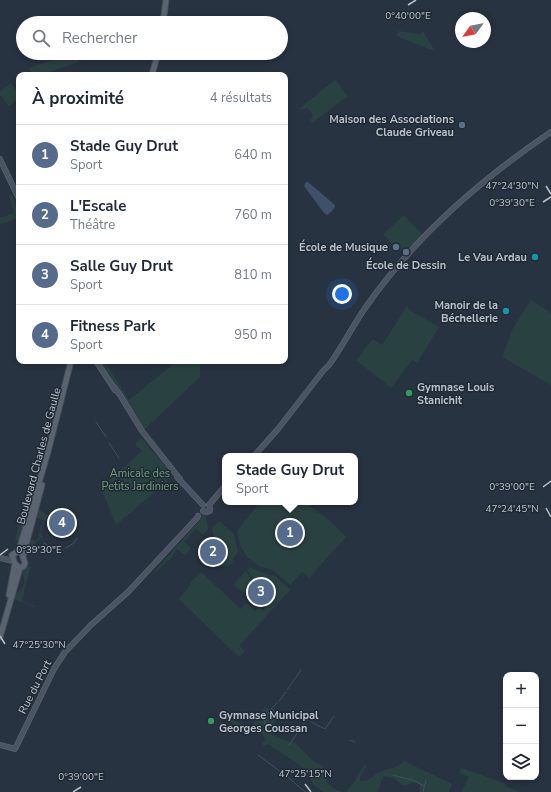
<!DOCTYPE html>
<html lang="fr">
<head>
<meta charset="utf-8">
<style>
  body { margin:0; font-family:"Nunito Sans",sans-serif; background:#f6f6f7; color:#1f2937 }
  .controls { position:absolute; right:12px; bottom:12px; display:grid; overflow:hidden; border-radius:8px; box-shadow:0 2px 6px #0003 }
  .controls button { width:36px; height:36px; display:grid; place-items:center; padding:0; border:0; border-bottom:1px solid #e0e1e3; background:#fff; color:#1f2937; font:20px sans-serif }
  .compass { position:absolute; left:455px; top:12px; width:36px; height:36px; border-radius:50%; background:#fff; box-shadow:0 2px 6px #0003; rotate:237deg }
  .you { position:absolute; left:342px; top:294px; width:14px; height:14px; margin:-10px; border:3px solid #fff; border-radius:50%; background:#1a73e8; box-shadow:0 0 0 6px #1a73e833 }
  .badge { display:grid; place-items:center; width:26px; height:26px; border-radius:50%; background:#546b8c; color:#fff; font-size:13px; font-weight:700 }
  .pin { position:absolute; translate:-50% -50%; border:2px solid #fff; box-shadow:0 1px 4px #0006 }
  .popup { position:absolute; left:222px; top:453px; width:136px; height:52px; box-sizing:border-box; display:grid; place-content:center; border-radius:8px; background:#fff; filter:drop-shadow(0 1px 3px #0005); font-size:13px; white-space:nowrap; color:#747a83 }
  .popup b { font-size:15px; color:#1f2937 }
  .popup::after { content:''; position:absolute; left:50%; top:100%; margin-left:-8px; border:8px solid transparent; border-top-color:#fff }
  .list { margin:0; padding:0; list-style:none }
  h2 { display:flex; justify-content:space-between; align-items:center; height:52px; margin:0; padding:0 16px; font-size:17px }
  h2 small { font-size:13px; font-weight:400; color:#747a83 }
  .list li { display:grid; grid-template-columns:26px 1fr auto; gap:12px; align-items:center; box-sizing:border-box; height:60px; padding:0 16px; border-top:1px solid #e0e1e3 }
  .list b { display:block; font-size:15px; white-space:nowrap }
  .list p { margin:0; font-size:13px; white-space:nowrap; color:#747a83 }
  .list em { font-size:13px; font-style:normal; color:#747a83 }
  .icon { flex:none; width:22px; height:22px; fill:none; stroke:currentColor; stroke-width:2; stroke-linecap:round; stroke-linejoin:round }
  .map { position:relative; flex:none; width:551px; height:792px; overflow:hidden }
  .search { position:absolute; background:#fff; box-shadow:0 2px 6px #0003; left:16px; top:16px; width:272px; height:44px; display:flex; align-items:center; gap:10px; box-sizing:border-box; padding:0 14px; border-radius:22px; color:#747a83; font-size:15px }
  .panel { position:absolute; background:#fff; box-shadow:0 2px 6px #0003; left:16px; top:72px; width:272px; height:292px; border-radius:8px }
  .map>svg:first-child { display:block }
</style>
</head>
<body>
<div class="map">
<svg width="551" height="792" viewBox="0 0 551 792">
  <rect width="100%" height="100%" fill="#273340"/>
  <path fill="#2a4142" d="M398,31L419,34L422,33L423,31L435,51L413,43L397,36Z
    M74,53H93L77,58L79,62L40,75L37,72L32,74L29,68Z
    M335,80L348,96L312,123L310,120L313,117V114L307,108L301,110L300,108Z
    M11,83L19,94V98L9,106L0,95V91Z
    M12,194L19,216V232L16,219L0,224V218L14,213L9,196Z
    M404,215L423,235L410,249L408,247L404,252L394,243L392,244L383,234Z
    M531,300L551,313V385L502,357L513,328Z
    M407,306L411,311L439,327L417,363L412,360L391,388L356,360L373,339L382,345Z
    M97,361H104L129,400L177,361H204L200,364V377L143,431Z
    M141,438L173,475L167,480L168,481L116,525L101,488L142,451L135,444Z
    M32,483L36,485L19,542L15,540L28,490L30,484Z
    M260,502H305L329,520L346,537L309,578L302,572L290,585L273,570L259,566L248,558L240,545L237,531Z
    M39,509L48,516L43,524L42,531H40L42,536H43V537L27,550L30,539L37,541L43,520L36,517Z
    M202,514H205L208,529L203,535L196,529L184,542L191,548L185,555L177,549L172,557L156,572L155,571L200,520Z
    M218,522H220L234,534L238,553L234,557L232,564L223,567L221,564L224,563L223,557L227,555L225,546L222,547L220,541L215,542L212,528Z
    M28,566L33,568L30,569L22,600L25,603L35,606L34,607L14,599C16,593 23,589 24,583C25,580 23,576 23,572Z
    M250,567L258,571L275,576L290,590L239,646L245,651L239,657L179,599L191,584V582L201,572L241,609L246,603L255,611L259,607L263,610L275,597L256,580L254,581L247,570Z
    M246,571L253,582L244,593L233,585Z
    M265,707L270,710L272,708L278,714L271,732L272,735L290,742L292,740L314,762L322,765L329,773L326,782L334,789L343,792H323L314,785L301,766L268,744L264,746L262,744L265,740L264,736L262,734L251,733L230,722L231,719L251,727Z
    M404,761L452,784L449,792H420V783H411L404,786L393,778L383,776L378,792H346C351,789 361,770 365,764L366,767L360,777V781C372,781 372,775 380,772C389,768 396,769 404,761Z
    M461,768L504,783L505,786L520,792H461L469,777L459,773Z"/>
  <path fill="#3e5168" d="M306,182H308L335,205C335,209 330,213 327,215L324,213L304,186Z"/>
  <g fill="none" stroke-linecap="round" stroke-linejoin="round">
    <path stroke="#3e5168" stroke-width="1" d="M96,422L106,437
      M109,443L119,458
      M44,543L53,549H63
      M66,548L74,543L77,538
      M287,690L301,670
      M279,701L286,692
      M307,720H308
      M311,722L325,729L334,716
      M264,725L269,711L277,703
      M350,740L355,742
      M289,745L305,722
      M258,755L289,778L305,792
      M393,775L415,781L424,786
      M423,792L426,780"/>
    <defs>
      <path id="secondary" d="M0,159L19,199
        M96,361L115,390
        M114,387L120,395L142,431L180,479
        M254,456L278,429L323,371L329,365C343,346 354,323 368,304C416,236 483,178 551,132
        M177,477L203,505
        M209,505L225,486
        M203,511L207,512L210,511V508L209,505
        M0,558L13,561
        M0,745L15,749L54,669L65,652L91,625L128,592L197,518L198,516"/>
      <path id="primary" d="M163,23L166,0
        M152,75L158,53
        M23,556L42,485
        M20,568L15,564L12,555L17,552L20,547L48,452L71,361
        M20,568L24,566L25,563L22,554
        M9,595L15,564
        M0,637L20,568"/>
    </defs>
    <use href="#secondary" stroke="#59636d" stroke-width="6"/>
    <use href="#primary" stroke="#454e59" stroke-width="7"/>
    <use href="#secondary" stroke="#4a5463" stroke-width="4.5"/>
    <use href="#primary" stroke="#5a6470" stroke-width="5"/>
  </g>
  <path fill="none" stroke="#b8c0ca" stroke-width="1.5" d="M408,5L416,0M546,186L551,194M543,202L551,197M543,487L551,481M546,508L551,517M0,555L8,549M0,636L5,644M305,784L311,792M73,792L81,787"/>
  <g fill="#5c6f8a" stroke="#202a35" stroke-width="1.5">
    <circle cx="462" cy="125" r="4"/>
    <circle cx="396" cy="247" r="4"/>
    <circle cx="406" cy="252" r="4"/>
  </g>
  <g fill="#0f9aa8" stroke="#202a35" stroke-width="1.5">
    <circle cx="535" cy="257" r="4"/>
    <circle cx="506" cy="311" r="4"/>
  </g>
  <g fill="#2e9e5b" stroke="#202a35" stroke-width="1.5">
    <circle cx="409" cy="393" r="4"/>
    <circle cx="211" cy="721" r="4"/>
  </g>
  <g text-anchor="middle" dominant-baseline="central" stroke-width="3" stroke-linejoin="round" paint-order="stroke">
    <g font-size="11" font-weight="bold" fill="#b8c0ca" stroke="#202a35" text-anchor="end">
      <text x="454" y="119">Maison des Associations<tspan x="454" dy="13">Claude Griveau</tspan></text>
      <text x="388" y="247">École de Musique</text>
      <text x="527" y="257">Le Vau Ardau</text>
      <text x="406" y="265" text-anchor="middle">École de Dessin</text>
      <text x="498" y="305">Manoir de la<tspan x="498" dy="13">Béchellerie</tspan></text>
      <text x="417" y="387" text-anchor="start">Gymnase Louis<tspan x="417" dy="13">Stanichit</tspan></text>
      <text x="219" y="715" text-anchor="start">Gymnase Municipal<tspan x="219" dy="13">Georges Coussan</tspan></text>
    </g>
    <g font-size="11" fill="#b8c0ca" stroke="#202a35">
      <text transform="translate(39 456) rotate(-75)">Boulevard Charles de Gaulle</text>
      <text transform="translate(35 687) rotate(-63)">Rue du Port</text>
    </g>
    <g font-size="11" fill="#709a79" stroke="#202a35">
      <text x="140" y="473">Amicale des<tspan x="140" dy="13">Petits Jardiniers</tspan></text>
    </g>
  </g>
  <g font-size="10" text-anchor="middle" fill="#b8c0ca" stroke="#202a35" stroke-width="3" stroke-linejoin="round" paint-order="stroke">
    <text x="408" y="19">0°40'00"E</text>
    <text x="512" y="189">47°24'30"N</text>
    <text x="512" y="206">0°39'30"E</text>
    <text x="512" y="490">0°39'00"E</text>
    <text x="512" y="512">47°24'45"N</text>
    <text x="39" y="553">0°39'30"E</text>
    <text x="39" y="648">47°25'30"N</text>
    <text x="305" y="777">47°25'15"N</text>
    <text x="81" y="780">0°39'00"E</text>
  </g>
</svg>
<div class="controls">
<button>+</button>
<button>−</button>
<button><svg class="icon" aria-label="layers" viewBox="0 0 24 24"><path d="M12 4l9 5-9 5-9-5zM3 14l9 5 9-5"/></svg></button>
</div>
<svg class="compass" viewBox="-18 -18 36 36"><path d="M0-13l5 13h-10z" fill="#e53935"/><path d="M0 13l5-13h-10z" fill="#747a83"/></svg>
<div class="you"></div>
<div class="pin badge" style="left:290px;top:533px">1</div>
<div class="popup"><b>Stade Guy Drut</b>Sport</div>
<div class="pin badge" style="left:213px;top:552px">2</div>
<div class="pin badge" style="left:261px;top:592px">3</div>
<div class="pin badge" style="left:62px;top:523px">4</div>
<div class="search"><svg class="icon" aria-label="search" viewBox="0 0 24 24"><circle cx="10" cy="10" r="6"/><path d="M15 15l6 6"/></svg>Rechercher</div>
<section class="panel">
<h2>À proximité<small>4 résultats</small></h2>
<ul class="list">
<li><span class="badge">1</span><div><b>Stade Guy Drut</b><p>Sport</p></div><em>640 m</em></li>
<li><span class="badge">2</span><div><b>L'Escale</b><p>Théâtre</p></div><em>760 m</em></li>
<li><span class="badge">3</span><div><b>Salle Guy Drut</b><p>Sport</p></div><em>810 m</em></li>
<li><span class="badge">4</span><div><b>Fitness Park</b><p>Sport</p></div><em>950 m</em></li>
</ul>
</section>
</div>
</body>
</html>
